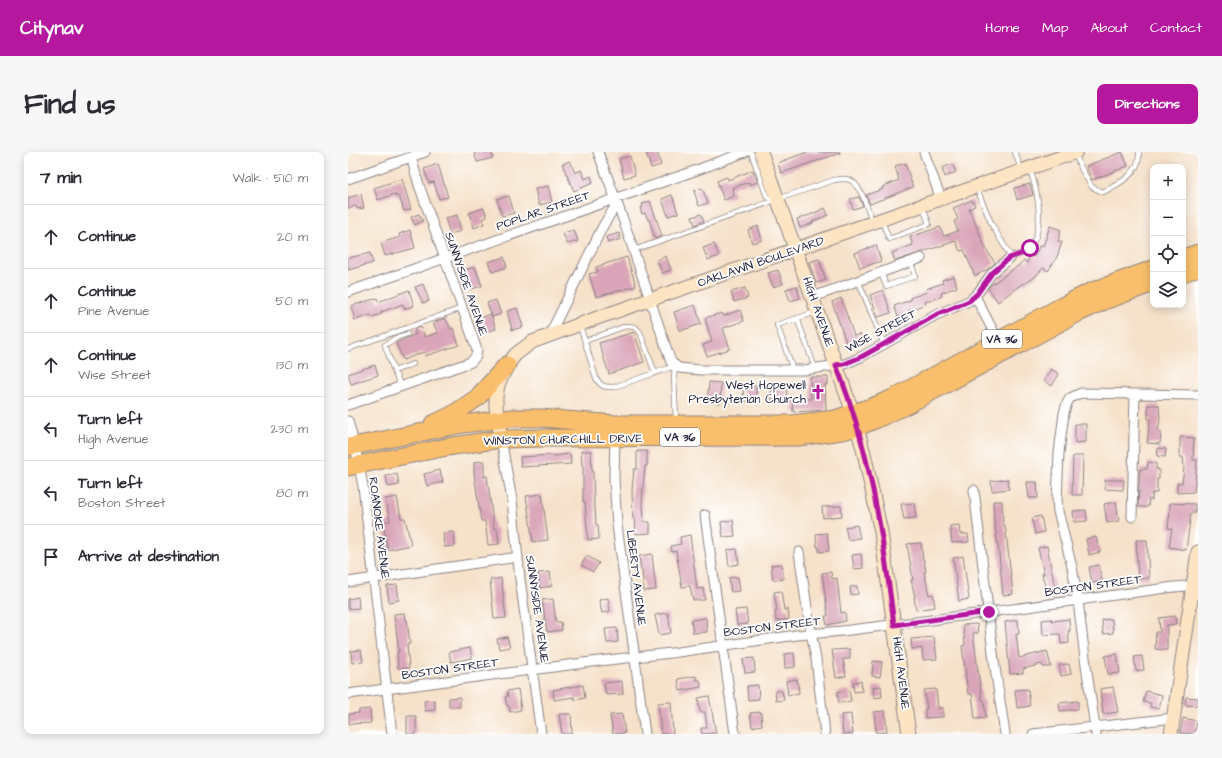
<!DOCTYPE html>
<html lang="en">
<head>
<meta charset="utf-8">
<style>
  body { margin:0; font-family:"Architects Daughter",sans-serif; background:#f7f7f7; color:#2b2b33 }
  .controls { position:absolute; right:12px; top:12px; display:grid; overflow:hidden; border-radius:8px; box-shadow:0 2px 10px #0003 }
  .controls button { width:36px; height:36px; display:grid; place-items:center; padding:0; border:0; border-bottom:1px solid #e1e1e2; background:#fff; color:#2b2b33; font:20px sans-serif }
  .stop { position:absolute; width:12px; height:12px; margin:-9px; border:3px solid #b5179e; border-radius:50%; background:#fff }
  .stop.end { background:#b5179e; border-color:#fff; box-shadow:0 1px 4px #0008 }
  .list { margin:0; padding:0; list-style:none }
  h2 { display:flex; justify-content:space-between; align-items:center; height:52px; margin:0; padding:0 16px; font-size:17px }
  h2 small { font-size:13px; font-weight:400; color:#7c7c81 }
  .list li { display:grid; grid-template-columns:26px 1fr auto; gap:12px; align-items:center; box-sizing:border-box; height:64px; padding:0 16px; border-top:1px solid #e1e1e2 }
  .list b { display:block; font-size:15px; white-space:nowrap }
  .list p { margin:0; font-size:13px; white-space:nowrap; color:#7c7c81 }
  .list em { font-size:13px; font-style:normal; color:#7c7c81 }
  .icon { flex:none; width:22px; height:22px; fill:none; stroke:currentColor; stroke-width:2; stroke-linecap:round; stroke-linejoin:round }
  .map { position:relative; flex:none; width:850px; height:582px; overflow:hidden; border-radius:8px }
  header { display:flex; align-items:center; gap:24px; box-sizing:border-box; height:56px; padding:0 20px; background:#b5179e; color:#fff }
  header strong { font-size:19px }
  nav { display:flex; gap:22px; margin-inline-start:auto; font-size:14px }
  .intro { display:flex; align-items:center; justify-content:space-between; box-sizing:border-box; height:96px; padding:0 24px }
  h1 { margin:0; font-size:28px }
  .button { padding:10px 18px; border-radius:8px; background:#b5179e; color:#fff; font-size:14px; font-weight:700 }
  main { display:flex; gap:24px; padding:0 24px }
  aside { flex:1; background:#fff; border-radius:8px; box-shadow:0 2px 10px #0003 }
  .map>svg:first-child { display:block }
</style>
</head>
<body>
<header>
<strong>Citynav</strong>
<nav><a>Home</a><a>Map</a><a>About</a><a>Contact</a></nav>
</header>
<div class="intro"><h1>Find us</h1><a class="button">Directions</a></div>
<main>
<aside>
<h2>7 min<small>Walk · 510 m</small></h2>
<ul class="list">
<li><svg class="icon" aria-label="ahead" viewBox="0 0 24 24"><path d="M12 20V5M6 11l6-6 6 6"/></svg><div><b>Continue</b></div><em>20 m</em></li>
<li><svg class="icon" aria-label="ahead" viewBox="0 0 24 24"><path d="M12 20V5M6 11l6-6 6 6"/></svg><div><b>Continue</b><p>Pine Avenue</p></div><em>50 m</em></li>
<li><svg class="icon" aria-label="ahead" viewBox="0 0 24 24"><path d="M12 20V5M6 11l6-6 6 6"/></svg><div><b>Continue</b><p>Wise Street</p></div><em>130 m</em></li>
<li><svg class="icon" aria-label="left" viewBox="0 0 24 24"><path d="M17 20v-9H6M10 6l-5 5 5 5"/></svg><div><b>Turn left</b><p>High Avenue</p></div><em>230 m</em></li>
<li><svg class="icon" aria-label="left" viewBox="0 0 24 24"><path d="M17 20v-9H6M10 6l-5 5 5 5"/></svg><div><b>Turn left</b><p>Boston Street</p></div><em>80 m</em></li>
<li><svg class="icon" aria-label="arrive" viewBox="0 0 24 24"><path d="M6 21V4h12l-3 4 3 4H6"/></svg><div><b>Arrive at destination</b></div></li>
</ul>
</aside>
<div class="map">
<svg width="850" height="582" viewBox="0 0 850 582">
  <rect width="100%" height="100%" fill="#fff"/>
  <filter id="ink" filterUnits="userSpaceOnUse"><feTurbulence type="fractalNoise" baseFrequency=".025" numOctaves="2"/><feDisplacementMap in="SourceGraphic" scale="8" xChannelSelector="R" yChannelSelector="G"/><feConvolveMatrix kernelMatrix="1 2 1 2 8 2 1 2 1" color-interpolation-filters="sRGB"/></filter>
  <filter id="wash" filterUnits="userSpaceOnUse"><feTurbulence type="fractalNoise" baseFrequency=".012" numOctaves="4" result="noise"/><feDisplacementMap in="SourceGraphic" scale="16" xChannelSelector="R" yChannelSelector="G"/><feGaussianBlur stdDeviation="0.9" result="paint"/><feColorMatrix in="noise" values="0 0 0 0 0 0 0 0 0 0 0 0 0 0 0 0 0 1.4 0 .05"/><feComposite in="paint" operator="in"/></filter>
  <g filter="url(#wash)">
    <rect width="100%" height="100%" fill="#f6e1c9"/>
    <g id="blocks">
      <path fill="#daa5b9" d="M126,0H143L145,6L129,10Z
        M298,0H309L313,13L303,16Z
        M459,0H492V1L433,21L430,11Z
        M774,0L780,14L744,28L738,14Z
        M282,4L287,23L276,26L271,7Z
        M222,9L227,21L233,18L237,27L243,24L245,31L226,39L214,12Z
        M557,11L565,35L522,52L518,43L535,37L534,35L551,28L547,14Z
        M90,12L100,45L91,47L86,30L81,31L76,17Z
        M604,12L608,20L597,25L594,16Z
        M405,18L410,30L401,33V30L384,36L386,44L376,48L369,29L379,25L380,28Z
        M54,27L63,57L56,59L51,44L48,45L47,42L30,48L26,36Z
        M682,32L685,43L669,48L666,36Z
        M200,34L204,50L191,53L187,37Z
        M354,36L360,51L351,54L346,39Z
        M13,42L16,56L9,57L8,54L0,56V46Z
        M324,43L330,61L320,64L314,47Z
        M161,44L166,61L154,64L149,47Z
        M511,45L515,54L505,57L502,47Z
        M624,48L627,54L621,57L638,97L647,111L640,117L627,124L616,98L612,99L608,89L547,109L544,101L565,93L562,85L592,75L596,84L610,79L606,69L610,67L605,56Z
        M302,49L314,84L307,87L301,67L300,68L297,61L294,62L292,56L295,55L294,52Z
        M136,56L139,65L134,67L136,72L126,76L121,61Z
        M477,56L480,63L464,70L465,71L452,76L449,67L462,63Z
        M71,62L75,69L67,73L63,65Z
        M353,62L356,69L347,73L344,65Z
        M109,63L113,79L102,82L97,66Z
        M410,74L414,88L404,91L400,78Z
        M702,74L713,78L710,89L714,90L709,105L700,119L695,116L687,125L676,132L675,131L650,150L640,136L643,133L671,113L676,108L679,111L683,103L686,105L692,93L695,95Z
        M62,78L67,96L37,104L33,91L52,85L51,82Z
        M226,78L230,89L219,92L215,81Z
        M271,81L273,87L260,91L258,85Z
        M366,92L371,104L360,108L355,96Z
        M528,93L533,109L512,116L507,101Z
        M22,101L25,111L0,118V106Z
        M318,104L323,118L314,121L309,108Z
        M156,105L159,115L144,120L140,110Z
        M279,105L288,134L248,145L241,122L250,120L248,115Z
        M471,107L478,128L468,131L461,110Z
        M127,115L134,134L123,137L117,118Z
        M430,118L435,132L425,135L420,121Z
        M606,124L609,135L593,141L594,144L577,150L578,152L561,158L562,161L550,165L546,154L563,148L562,146L579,140L578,137L595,131L594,128Z
        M75,132L81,149L75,151L67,135Z
        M449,134L452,146L442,149L438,137Z
        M397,136L400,146L386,150L383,140Z
        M61,138L66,154L56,157L55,152L33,160L34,162L24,165L23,163L7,168L3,154L29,146L30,150Z
        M535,138L543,161L530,165L522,143Z
        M493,146L506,184L512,182L515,190L500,196L484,150Z
        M148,148L153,162L144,165L139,151Z
        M347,153L353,172L332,179L326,160Z
        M169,156L175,175L164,178L159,159Z
        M392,158L396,169L375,176L382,197L359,204L355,193L364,190L357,166L374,161L375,164Z
        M143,162L148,177L137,180L136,176L131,178L130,172L133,170L132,166Z
        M97,166L103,177L105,176L111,193L77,204L76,200L55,208L48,191L68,182L66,177L73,175L77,185L90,181L85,171Z
        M286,180L296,210L261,222L251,191Z
        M27,213L30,223L3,232L0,222Z
        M703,217L711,222L704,234L696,229Z
        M462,225H480V232L477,233L478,258L445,260L444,247H463Z
        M361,230L373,231L372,251L359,250Z
        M408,234L409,249L396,250L395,235Z
        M423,236L439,237L438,248L423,247Z
        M800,253H811L812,267L810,279L813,280L812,292L799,291L802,267H800Z
        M727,272H738V290L727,291Z
        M832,285L846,286L845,308H849L846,340L829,341V331H834L836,316L835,305H832Z
        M810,296L818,297L817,305L809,304Z
        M233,299H243L244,318H245L246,355H247L248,373H250L251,387L240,388L237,350H235V314H234Z
        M289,299H299V314H297L295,336L294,353H295L296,370H302V381L288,382L287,367H285L284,338L286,317H289Z
        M222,302L223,312L173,315L172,305L204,303V304Z
        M725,304H735L734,343H724Z
        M136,309V325L139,324L146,377L149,376L151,392L140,393L137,369H133L126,321V310Z
        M800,310L808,311V317H811V327H809V341H804V348L801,347L800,355H790L792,317H799Z
        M92,318L95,330L79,334L76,322Z
        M49,322L51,333L40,335L38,324Z
        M660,327L661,337L644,339L643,329Z
        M757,328H776L775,338L757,337Z
        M679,330H689L690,346H681Z
        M194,342L200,388L185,390L178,344Z
        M49,345L53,366H57L63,393L40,398L35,370L42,369L37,347Z
        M645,349H654L655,373H657L659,389L665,442L655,443L651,402L646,367Z
        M768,350L771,369L759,371L756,352Z
        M566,351L568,366L556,367L553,352Z
        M822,351L847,352V361H843L838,398L821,395L824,377L820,376L822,359Z
        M493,354L494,364L475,366L474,355Z
        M738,358L739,369L726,370L725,359Z
        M693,364L696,380L687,382L684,366Z
        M385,368L387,384L375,385L373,370Z
        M509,373L512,386L500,388L497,375Z
        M611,373L612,382H620L621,390L604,391L602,374Z
        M106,380L107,394L96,395L95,381Z
        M479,381L481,399L471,400V395H469L468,382Z
        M342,383L349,437L355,436L357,448H345L342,434L334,435L328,399L324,400L323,394L333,392L332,385Z
        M748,385L752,400L741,403L738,387Z
        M788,388H799L801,426L790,427Z
        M573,391L575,408H576L578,420H576L581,443L585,442L587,455L568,458L566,445H567L563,428H565L559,392Z
        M699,394L707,436L698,438L694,422H696L690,396Z
        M389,397L391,412L381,414L379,398Z
        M304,402L308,438L296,439L294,418H293L291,404Z
        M513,402L515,416L506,417L504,403Z
        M239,404L251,411L245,420L233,413Z
        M615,404L621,447L611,449L605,406Z
        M434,412L436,427L425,428L423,413Z
        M751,413L754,429L744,431L741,415Z
        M202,420L204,434L192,436L190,421Z
        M483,420L484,427L489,426L493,461L497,460L498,469L479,473L477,464H480L474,421Z
        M390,425L392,439L383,440L381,426Z
        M153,426L158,466L146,467L142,428Z
        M49,433L51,448L41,450L39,434Z
        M509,434L510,442L503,443L502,435Z
        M433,439L436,458L440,457L441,467L428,469L427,459H429L426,440Z
        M10,445L11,456L0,457V447Z
        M260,446L262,459L254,461L251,448Z
        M205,447L208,470H213L214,478L199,480L194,448Z
        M398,457L400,472L389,473L387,458Z
        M57,461L58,468H59L62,492H59L61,516H50L49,500H51L46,462Z
        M320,461L323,481L311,483L307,463Z
        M827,464L828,472L819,473V498L807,497L808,480H812L811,466Z
        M358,466L359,480L345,481L343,468Z
        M704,467V469L721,467L722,479H720L721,491L713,492L712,482L695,483L694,468Z
        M764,467L765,481L755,482L754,468Z
        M670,468L671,482H668L671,506L699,499L703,515H695L694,512L675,517V521L662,522L657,470Z
        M629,472L630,481H625L634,548H636L638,566L627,567L624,542H620L614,494L617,493L615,473Z
        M269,476L270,490L259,491L257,477Z
        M159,485L162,495L151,497L149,487Z
        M586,485L589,507L575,508L574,496L564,497L563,487Z
        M122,496L124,506L103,510L101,500Z
        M502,497V507H495L498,524L488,526L484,498Z
        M13,498L15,510L4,511L3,499Z
        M446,501L447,515L437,516L436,502Z
        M769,502L772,521L760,522L757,504Z
        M794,504L796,518L788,519L786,505Z
        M406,506L407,520L397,521L395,507Z
        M525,509L534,510L532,525L524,524Z
        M721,512L723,522L713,524L711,513Z
        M348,524V528H352L353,535L332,539L330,527Z
        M449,527L451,541L440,543L438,529Z
        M274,529L275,542L258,543L256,531Z
        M513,529L514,539L506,540L505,530Z
        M235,533L237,546L227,548L226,545L206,548L205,538Z
        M410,533L411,547L400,548L399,534Z
        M533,534L534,545L526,546L525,535Z
        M765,535L770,560L755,562L752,537Z
        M170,537L173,558L162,560L161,554H159L157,545H160L159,539Z
        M588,537L590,556H595V565L577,566V557H579L576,538Z
        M680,537L682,554L669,556L667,538Z
        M501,538L503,549L491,551L489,540Z
        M427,539H434L436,548L428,549Z
        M798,539L814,543L811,557L802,555L803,551L795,550Z
        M361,544L368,581L354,582L353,576H359L357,560H352L350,546Z
        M112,545V555H101V546Z
        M838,545L850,546V554L837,553Z
        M87,548V558L77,559L76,549Z
        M730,549V557L712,559L711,551Z
        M323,550L325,582H313L310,551Z
        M22,557L23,571L1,572V562L11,561V558Z
        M537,559L539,580L528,581L526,560Z
        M413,560L414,573L404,575L402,561Z
        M211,562H223L224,582H214Z
        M274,562L277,581L265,582L262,563Z
        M503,562L505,582H495L493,563Z
        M59,564H68V582H59Z
        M835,566L849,569L847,582L832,581Z"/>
    </g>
  </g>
  <g filter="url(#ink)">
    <use href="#blocks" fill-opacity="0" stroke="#8c8282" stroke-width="1"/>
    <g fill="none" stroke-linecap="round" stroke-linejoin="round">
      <defs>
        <path id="lane" d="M403,0L419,45L424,47H430L486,28C492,27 497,26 502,28C513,33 520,58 524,69
          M667,0L673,17
          M727,2L734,18L744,35L755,40C771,32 793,21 791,0
          M628,35L644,73L663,105C669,102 676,102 681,98C684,95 685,91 687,87C695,64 690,40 682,18
          M534,69L541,87L581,72L575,55
          M286,98L428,48
          M533,120L538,134L567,124L563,110
          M510,128L536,192
          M449,166L467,216
          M232,174L248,226C253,235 256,235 266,235L327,214L326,225L328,269
          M59,182L48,186L37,193L46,219L65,212
          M237,189L278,174L287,175L292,180L307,221
          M0,197L114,156
          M445,218L429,173L468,160
          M46,219L53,235"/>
        <path id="street" d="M250,0L275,67L323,210L331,216L353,218H456L497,212L513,205L588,163L621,149L629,142L644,121L663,105
          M576,0L593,47
          M0,27L77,0
          M0,140L349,18L397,0
          M627,144L652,192
          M465,145L573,106
          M201,184L255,74L266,56L268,47
          M0,253L123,210L128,204L129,198L71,33L63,5
          M0,269L8,299L15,334L44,582
          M267,283L266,326L269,373L297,582
          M153,287L164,348L172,427L193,582
          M626,338L646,509L657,582
          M357,363L387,582
          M784,365L787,242
          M451,400L460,463L468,507L477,582
          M0,430L170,405
          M0,542L251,509L323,501L449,483L494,479L576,469L826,435L850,433
          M685,582L826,566
          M748,582L737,506L730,449L724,415L710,359L709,348L711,301L716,261L719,251L722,246L733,241L850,243"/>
        <path id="secondary" d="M413,0L505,261L516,301L533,380L561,582
          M153,287L148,255V244L150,233L159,213L168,202L184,190L249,166L728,0
          M823,582L850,400"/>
        <path id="highway" d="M835,106L850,101
          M835,121L850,115
          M85,272L104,263L129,246L159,213
          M0,295L115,272L164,266H193L267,272H444L487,267L526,254L545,246L714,154L742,140L805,117
          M0,315L99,295L153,287L198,286L450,285L494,279L510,275L529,267L559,253L730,161L756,149L805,131"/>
      </defs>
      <use href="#lane" stroke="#8c8282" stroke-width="6"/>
      <use href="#street" stroke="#8c8282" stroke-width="11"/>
      <use href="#secondary" stroke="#8c8282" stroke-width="15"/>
      <use href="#highway" stroke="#8c8282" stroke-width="19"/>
      <use href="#lane" stroke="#fff" stroke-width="4.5"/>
      <use href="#street" stroke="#fff" stroke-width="9"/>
      <use href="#secondary" stroke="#fde5c4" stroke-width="13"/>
      <use href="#highway" stroke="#f9bf6c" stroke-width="17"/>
    </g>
  </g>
  <g fill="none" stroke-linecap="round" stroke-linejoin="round" filter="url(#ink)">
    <path stroke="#b5179e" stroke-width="5" d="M641,460L546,473C538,407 528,338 509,274C503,253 496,233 488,213L496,212L513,205L588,163L621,149L629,142L644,121L661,106L678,100L682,96"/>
  </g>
  <defs>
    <symbol id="church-bare" viewBox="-9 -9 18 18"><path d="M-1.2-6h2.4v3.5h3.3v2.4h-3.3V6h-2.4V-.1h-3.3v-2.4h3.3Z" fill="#b5179e" stroke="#fff" stroke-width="2.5" paint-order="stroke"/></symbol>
  </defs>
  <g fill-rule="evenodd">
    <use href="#church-bare" x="459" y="229" width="22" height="22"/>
  </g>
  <g text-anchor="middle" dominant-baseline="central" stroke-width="3.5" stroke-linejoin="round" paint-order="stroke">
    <g fill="#fff" stroke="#646476" stroke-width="1">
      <rect x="634" y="178" width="40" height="18" rx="3"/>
      <rect x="312" y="276" width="40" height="18" rx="3"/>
    </g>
    <g font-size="11" font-weight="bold" fill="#22223b">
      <text x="654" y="187">VA 36</text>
      <text x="332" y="285">VA 36</text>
    </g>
    <g font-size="12" fill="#22223b" stroke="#fff">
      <text transform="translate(195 59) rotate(-19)">POPLAR STREET</text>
      <text transform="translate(413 110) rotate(-19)">OAKLAWN BOULEVARD</text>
      <text transform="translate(118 132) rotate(71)">SUNNYSIDE AVENUE</text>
      <text transform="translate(470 160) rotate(71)">HIGH AVENUE</text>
      <text transform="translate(533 179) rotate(-28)">WISE STREET</text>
      <text transform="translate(215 288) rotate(-1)">WINSTON CHURCHILL DRIVE</text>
      <text transform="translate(31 376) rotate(83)">ROANOKE AVENUE</text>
      <text transform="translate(288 426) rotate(83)">LIBERTY AVENUE</text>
      <text transform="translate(745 434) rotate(-8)">BOSTON STREET</text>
      <text transform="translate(189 457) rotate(82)">SUNNYSIDE AVENUE</text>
      <text transform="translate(424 475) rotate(-7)">BOSTON STREET</text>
      <text transform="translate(102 517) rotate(-8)">BOSTON STREET</text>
      <text transform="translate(553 521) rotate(83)">HIGH AVENUE</text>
    </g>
    <g font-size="12" fill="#22223b" stroke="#fff" text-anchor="end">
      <text x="458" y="233">West Hopewell<tspan x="458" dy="14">Presbyterian Church</tspan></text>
    </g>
  </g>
</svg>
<div class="controls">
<button>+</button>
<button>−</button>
<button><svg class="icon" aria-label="locate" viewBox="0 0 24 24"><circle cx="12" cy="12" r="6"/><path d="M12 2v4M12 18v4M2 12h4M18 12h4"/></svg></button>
<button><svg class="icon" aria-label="layers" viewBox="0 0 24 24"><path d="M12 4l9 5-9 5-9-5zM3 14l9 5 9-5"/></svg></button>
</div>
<div class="stop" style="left:682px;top:96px"></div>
<div class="stop end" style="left:641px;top:460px"></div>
</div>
</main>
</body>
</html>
